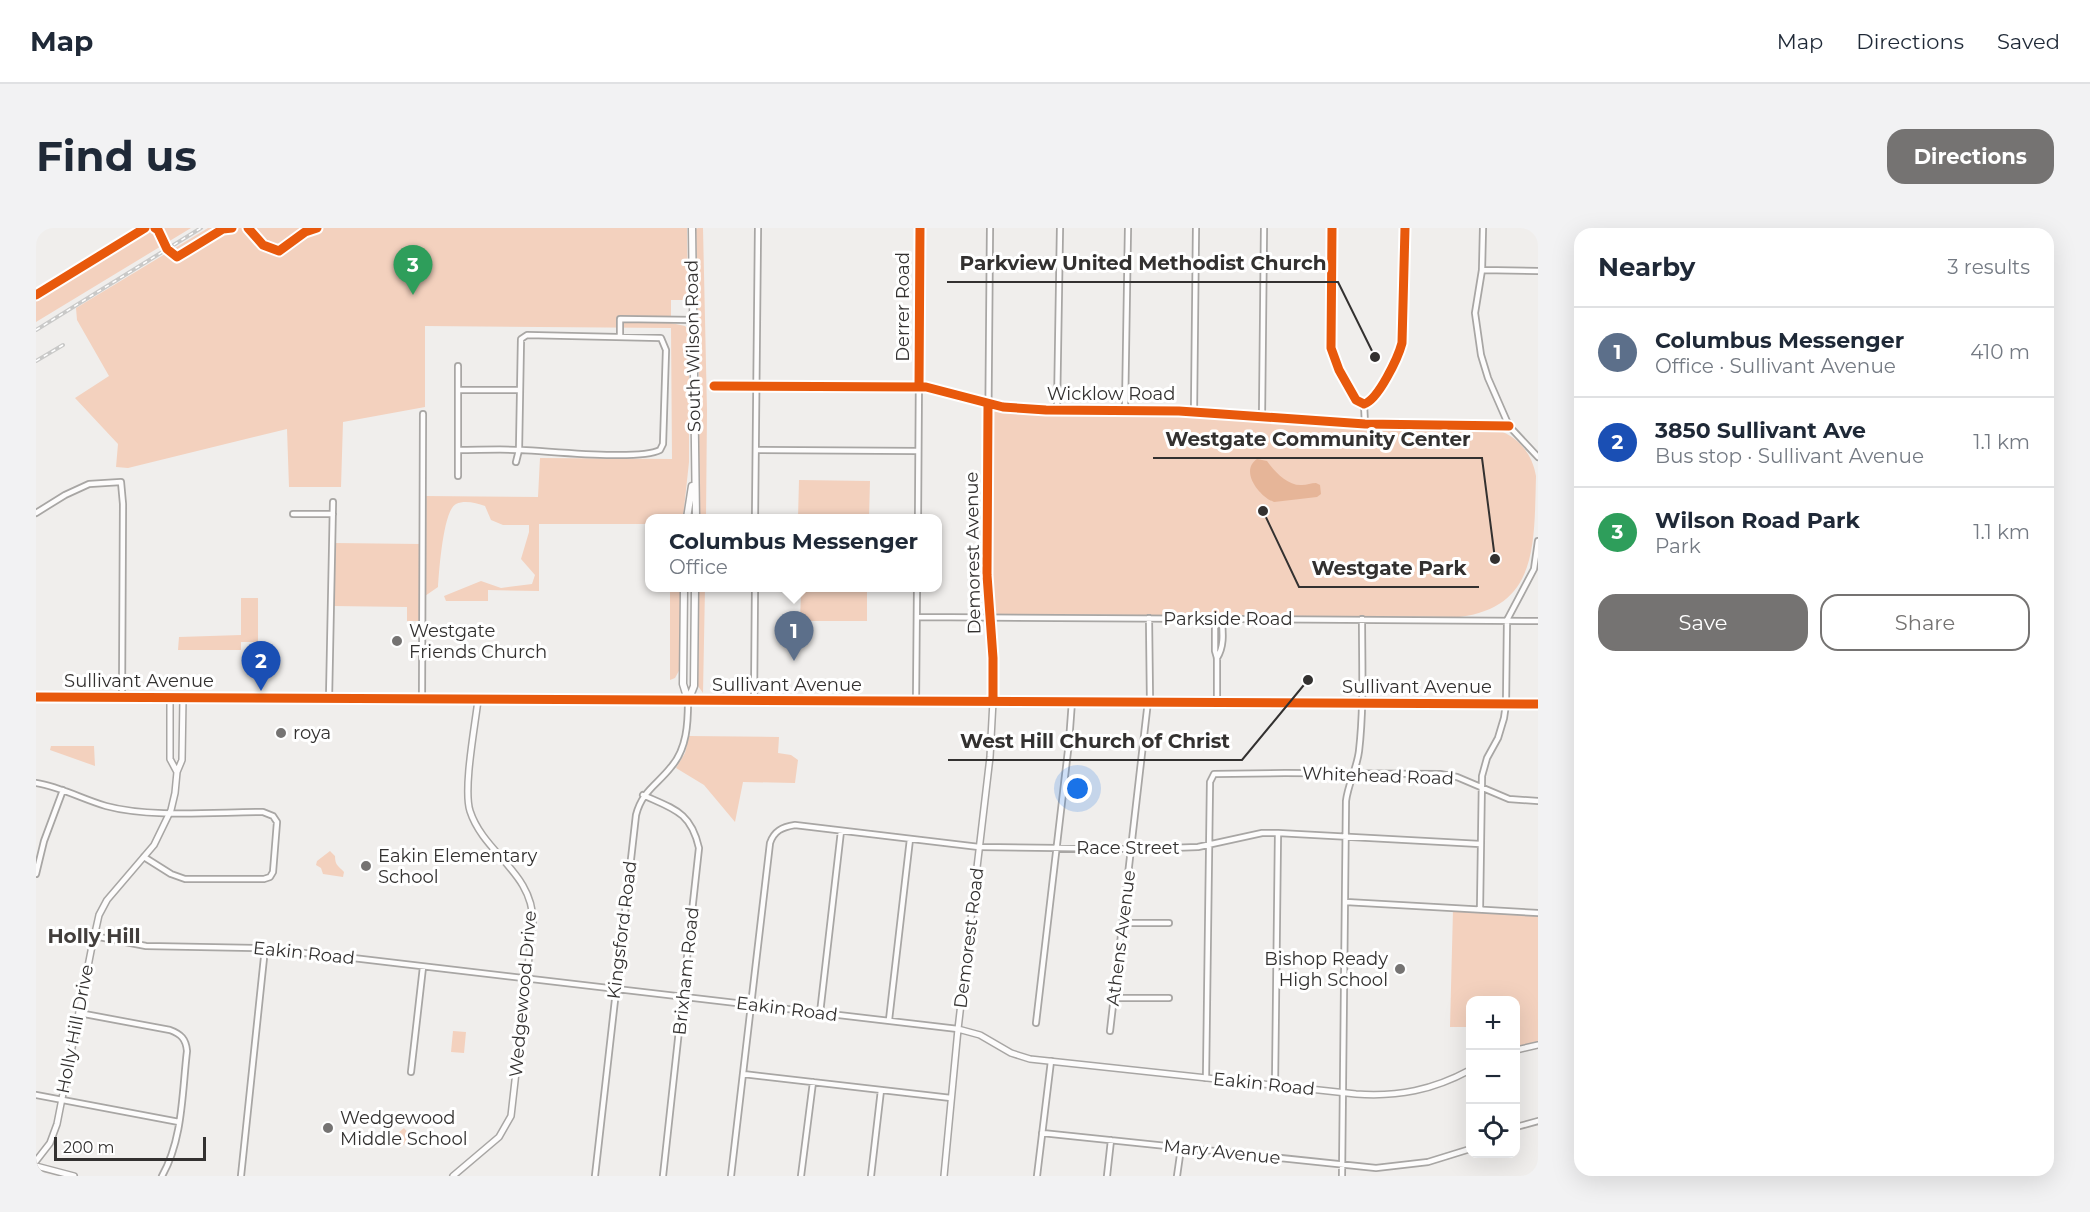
<!DOCTYPE html>
<html lang="en">
<head>
<meta charset="utf-8">
<style>
  body { margin:0; font-family:Montserrat,sans-serif; background:#f2f2f3; color:#1f2937 }
  .controls { position:absolute; right:18px; bottom:18px; display:grid; overflow:hidden; border-radius:12px; box-shadow:0 6px 24px #0002 }
  .controls button { width:54px; height:54px; display:grid; place-items:center; padding:0; border:0; border-bottom:2px solid #e0e1e3; background:#fff; color:#1f2937; font:30px sans-serif }
  .scale { position:absolute; left:18px; bottom:15px; width:152px; box-sizing:border-box; padding-left:6px; border:3px solid #333130; border-top:0; font-size:16px; line-height:21px; white-space:nowrap; color:#333130; -webkit-text-stroke:4px #fff; paint-order:stroke }
  .you { position:absolute; left:1042px; top:561px; width:21px; height:21px; margin:-15px; border:4px solid #fff; border-radius:50%; background:#1a73e8; box-shadow:0 0 0 9px #1a73e833 }
  .badge { display:grid; place-items:center; width:39px; height:39px; border-radius:50%; background:#757372; color:#fff; font-size:20px; font-weight:700 }
  .pin { position:absolute; translate:-50% -50px; filter:drop-shadow(0 2px 3px #0008) }
  .pin::after { content:''; position:absolute; top:32px; width:21px; height:18px; background:inherit; clip-path:polygon(0 0,100% 0,50% 100%) }
  .popup { position:absolute; left:609px; top:286px; width:297px; height:78px; box-sizing:border-box; display:grid; place-content:center; border-radius:12px; background:#fff; filter:drop-shadow(0 2px 4px #0005); font-size:20px; white-space:nowrap; color:#747a83 }
  .popup b { font-size:22px; color:#1f2937 }
  .popup::after { content:''; position:absolute; left:50%; top:100%; margin-left:-12px; border:12px solid transparent; border-top-color:#fff }
  .list { margin:0; padding:0; list-style:none }
  h2 { display:flex; justify-content:space-between; align-items:center; height:78px; margin:0; padding:0 24px; font-size:26px }
  h2 small { font-size:20px; font-weight:400; color:#747a83 }
  .list li { display:grid; grid-template-columns:39px 1fr auto; gap:18px; align-items:center; box-sizing:border-box; height:90px; padding:0 24px; border-top:2px solid #e0e1e3 }
  .list b { display:block; font-size:22px; white-space:nowrap }
  .list p { margin:0; font-size:20px; white-space:nowrap; color:#747a83 }
  .list em { font-size:20px; font-style:normal; color:#747a83 }
  .actions { display:flex; gap:12px; padding:18px 24px }
  .actions a { flex:1; padding:14px 0; border:2px solid #757372; border-radius:18px; text-align:center; font-size:21px; color:#757372 }
  .actions .main { background:#757372; color:#fff }
  .icon { flex:none; width:33px; height:33px; fill:none; stroke:currentColor; stroke-width:2; stroke-linecap:round; stroke-linejoin:round }
  .map { position:relative; flex:none; width:1502px; height:948px; overflow:hidden; border-radius:18px }
  header { display:flex; align-items:center; gap:36px; box-sizing:border-box; height:84px; padding:0 30px; background:#fff; border-bottom:2px solid #e0e1e3 }
  header strong { font-size:28px }
  nav { display:flex; gap:33px; margin-inline-start:auto; font-size:21px }
  .intro { display:flex; align-items:center; justify-content:space-between; box-sizing:border-box; height:144px; padding:0 36px }
  h1 { margin:0; font-size:42px }
  .button { padding:15px 27px; border-radius:18px; background:#757372; color:#fff; font-size:21px; font-weight:700 }
  main { display:flex; gap:36px; padding:0 36px }
  aside { flex:1; background:#fff; border-radius:18px; box-shadow:0 6px 24px #0002 }
  .map>svg:first-child { display:block }
</style>
</head>
<body>
<header>
<strong>Map</strong>
<nav><a>Map</a><a>Directions</a><a>Saved</a></nav>
</header>
<div class="intro"><h1>Find us</h1><a class="button">Directions</a></div>
<main>
<div class="map">
<svg width="1502" height="948" viewBox="0 0 1502 948">
  <rect width="100%" height="100%" fill="#f0eeec"/>
  <path fill="#f3d1be" d="M102,0H155L0,94V64Z
    M172,0H651L652,72H635V95L649,98L653,102V234L647,290H614V296H503V363L452,362V373H410L408,368L445,353L465,360L496,356L499,347L485,331L493,304V297H467L455,292L449,278C440,275 429,272 420,276C407,282 403,345 402,359L389,368V268L502,269L504,230L636,231L635,100L389,98V179L307,194L305,259H253L251,201L92,240L80,239L82,216L39,170L73,148L41,92L40,80Z
    M662,0H667L671,182L670,290H663V142L660,1Z
    M961,180L1011,185H1143L1322,198L1462,202C1483,210 1496,225 1500,248C1498,317 1502,379 1423,389L960,386L956,383L954,315L956,183Z
    M763,252L834,253L833,290H762Z
    M298,315L385,316L384,393H371V379L297,378Z
    M634,360H644V441L639,450L634,452Z
    M663,360H669L667,465L662,458Z
    M761,360H831V393H764L765,365L761,364Z
    M205,370H222V414H205V422H142L143,409L205,407Z
    M653,508L743,509L742,525L755,527L762,532L759,555L707,554L699,594L668,557L640,540L649,525Z
    M15,518H58L59,538L14,522Z
    M294,623L299,628C299,638 303,638 308,644L307,649L287,646L285,640L280,637L281,633Z
    M1417,682L1502,688V814L1480,819V772H1434V799H1414Z
    M417,803L430,804L428,825L415,824Z
    M368,900L376,910L364,920L356,910Z"/>
  <path fill="#e6b598" d="M1221,231L1231,233C1239,244 1252,258 1266,257C1271,257 1275,255 1280,255L1284,257L1285,266L1281,269L1238,274C1224,269 1203,243 1221,231Z"/>
  <g fill="none" stroke-linecap="round" stroke-linejoin="round">
    <defs>
      <path id="minor" d="M954,0L951,347L957,430V473
        M1296,0L1295,120L1303,142L1320,172L1328,176
        M1447,0L1446,42L1439,85L1445,127L1452,150L1473,198L1502,229
        M1446,42L1502,43
        M584,109V91L658,92
        M678,158L890,159L967,179L1010,182L1143,183L1329,196L1473,198
        M422,162H484
        M1328,176C1342,172 1362,130 1366,115L1369,0
        M1328,176L1329,196
        M1021,182L1024,0
        M1089,182L1092,0
        M1158,183L1160,0
        M1226,189L1228,0
        M422,222C443,222 465,221 486,222C514,223 603,233 624,222L627,216L630,122L625,110L491,107L485,111L483,222L480,234
        M720,222L882,223
        M422,248V138
        M0,285L29,267L53,256L85,254L87,276L86,470
        M257,286H297
        M719,290L722,0
        M882,290L884,0
        M881,389L1502,393
        M1113,390L1114,473
        M1181,430C1188,419 1187,406 1186,394L1183,390
        M293,471L297,274
        M386,471L387,186
        M718,473L719,360
        M880,474L881,360
        M1181,474V430L1179,423V395L1183,390
        M0,555C25,559 46,571 70,578C114,590 180,584 227,584L237,588L241,594L237,644L234,649L228,651H149L135,646L108,629
        M607,567C638,581 655,584 663,620L627,948
        M0,646L8,613L27,562
        M1310,674L1502,685
        M1444,681L1446,548L1451,530L1462,510L1468,490L1470,476L1471,392L1498,341L1502,313
        M1087,695H1133
        M58,708L110,718L219,720L317,730L922,801
        M1078,770H1133
        M43,785L134,802C145,806 150,811 151,823C146,865 147,911 126,948
        M784,785L805,603
        M853,792L874,611
        M1000,795L1033,514L1036,473
        M1074,803L1112,473
        M375,844L387,739
        M707,846L915,870
        M1170,850L1174,554L1178,546L1249,545L1404,546L1421,549L1473,571L1502,573
        M1239,857L1242,605
        M0,867L143,894
        M1480,899L1502,893
        M1006,905L1340,940L1392,934L1434,921
        M205,948L229,720
        M559,948L600,587C606,563 621,557 635,539C651,521 652,495 652,473
        M695,948L734,615C738,603 746,599 759,597L943,619L1105,621L1162,619L1226,605H1242L1444,616
        M765,948L777,854
        M835,948L845,862
        M1001,948L1015,833
        M1071,948L1075,912
        M1141,948L1145,920
        M1306,948L1310,573C1312,556 1321,540 1323,523C1328,480 1326,435 1326,391"/>
      <path id="tertiary" d="M134,470V531L141,544
        M922,801L944,807L975,825L994,831L1320,866C1362,869 1397,862 1434,842
        M1480,822L1502,817
        M0,933L14,915L21,896L55,723L63,687L71,672L118,617L135,582L139,565L141,544L146,532L147,470
        M0,938L38,948
        M417,948L463,909L475,888L497,694C497,644 448,626 434,583C427,561 439,498 442,472
        M908,948L922,801L954,529L957,473"/>
      <path id="secondary" d="M656,0L660,290
        M651,290L656,258
        M648,360L647,456L652,472
        M0,469L1502,476
        M652,473L658,458L659,360"/>
    </defs>
    <use href="#minor" stroke="#a8a6a4" stroke-width="8"/>
    <use href="#tertiary" stroke="#a8a6a4" stroke-width="8"/>
    <use href="#secondary" stroke="#a8a6a4" stroke-width="9"/>
    <use href="#minor" stroke="#fdfcfc" stroke-width="4.5"/>
    <use href="#tertiary" stroke="#fdfcfc" stroke-width="5"/>
    <use href="#secondary" stroke="#fdfcfc" stroke-width="6"/>
    <defs>
      <path id="rail" d="M0,102L165,0
        M0,133L27,117"/>
    </defs>
    <use href="#rail" stroke="#c9c9c8" stroke-width="4"/>
    <use href="#rail" stroke="#fff" stroke-width="1.5" stroke-dasharray="4.5" stroke-linecap="butt"/>
    <defs>
      <path id="cycleway" d="M119,0L122,2L131,21L141,29L187,1L196,0
        M212,0L227,17L243,23L269,4L281,0
        M1296,0L1295,120L1303,142L1320,172L1328,176
        M0,67L109,0
        M678,158L890,159L967,179L1010,182L1143,183L1329,196L1473,198
        M883,159L884,0
        M952,176L951,347L957,430V473
        M1328,176C1342,172 1362,130 1366,115L1369,0
        M0,469L1502,476"/>
    </defs>
    <use href="#cycleway" stroke="#fff" stroke-width="13"/>
    <use href="#cycleway" stroke="#e8590c" stroke-width="9"/>
  </g>
  <g fill="#757372" stroke="#fff" stroke-width="2">
    <circle cx="361" cy="413" r="6"/>
    <circle cx="245" cy="505" r="6"/>
    <circle cx="330" cy="638" r="6"/>
    <circle cx="1364" cy="741" r="6"/>
    <circle cx="292" cy="900" r="6"/>
  </g>
  <g text-anchor="middle" dominant-baseline="central" stroke-width="6" stroke-linejoin="round" paint-order="stroke">
    <g font-size="18" fill="#333130" stroke="#fff">
      <text transform="translate(867 79) rotate(-90)">Derrer Road</text>
      <text transform="translate(657 118) rotate(-91)">South Wilson Road</text>
      <text x="1075" y="166">Wicklow Road</text>
      <text transform="translate(937 325) rotate(-91)">Demorest Avenue</text>
      <text x="1192" y="391">Parkside Road</text>
      <text x="103" y="453">Sullivant Avenue</text>
      <text x="751" y="457">Sullivant Avenue</text>
      <text x="1381" y="459">Sullivant Avenue</text>
      <text transform="translate(1342 548) rotate(2)">Whitehead Road</text>
      <text x="1092" y="620">Race Street</text>
      <text transform="translate(586 702) rotate(-83)">Kingsford Road</text>
      <text transform="translate(933 710) rotate(-83)">Demorest Road</text>
      <text transform="translate(1085 710) rotate(-83)">Athens Avenue</text>
      <text transform="translate(268 725) rotate(6)">Eakin Road</text>
      <text transform="translate(650 743) rotate(-84)">Brixham Road</text>
      <text transform="translate(487 766) rotate(-85)">Wedgewood Drive</text>
      <text transform="translate(751 781) rotate(7)">Eakin Road</text>
      <text transform="translate(39 801) rotate(-79)">Holly Hill Drive</text>
      <text transform="translate(1228 856) rotate(6)">Eakin Road</text>
      <text transform="translate(1186 924) rotate(6)">Mary Avenue</text>
    </g>
    <g font-size="18" fill="#333130" stroke="#fff" text-anchor="start">
      <text x="373" y="403">Westgate<tspan x="373" dy="21">Friends Church</tspan></text>
      <text x="257" y="505">roya</text>
      <text x="342" y="628">Eakin Elementary<tspan x="342" dy="21">School</tspan></text>
      <text x="1352" y="731" text-anchor="end">Bishop Ready<tspan x="1352" dy="21">High School</tspan></text>
      <text x="304" y="890">Wedgewood<tspan x="304" dy="21">Middle School</tspan></text>
    </g>
    <g font-size="20" font-weight="bold" fill="#423e3c" stroke="#fff">
      <text x="58" y="708">Holly Hill</text>
    </g>
  </g>
  <path fill="none" stroke="#333130" stroke-width="2" d="M1339 129L1302 54H911M1459 331L1446 230H1117M1227 283L1263 359H1443M1272 452L1206 532H912"/>
  <g fill="#333130" stroke="#fff" stroke-width="2">
    <circle cx="1339" cy="129" r="6"/>
    <circle cx="1459" cy="331" r="6"/>
    <circle cx="1227" cy="283" r="6"/>
    <circle cx="1272" cy="452" r="6"/>
  </g>
  <g font-size="20" text-anchor="middle" font-weight="bold" fill="#333130" stroke="#fff" stroke-width="6" stroke-linejoin="round" paint-order="stroke">
    <text x="1107" y="42">Parkview United Methodist Church</text>
    <text x="1282" y="218">Westgate Community Center</text>
    <text x="1353" y="347">Westgate Park</text>
    <text x="1059" y="520">West Hill Church of Christ</text>
  </g>
</svg>
<div class="controls">
<button>+</button>
<button>−</button>
<button><svg class="icon" aria-label="locate" viewBox="0 0 24 24"><circle cx="12" cy="12" r="6"/><path d="M12 2v4M12 18v4M2 12h4M18 12h4"/></svg></button>
</div>
<div class="scale">200 m</div>
<div class="you"></div>
<div class="pin badge" style="left:758px;top:433px;background:#5c6f8a">1</div>
<div class="popup"><b>Columbus Messenger</b>Office</div>
<div class="pin badge" style="left:225px;top:463px;background:#1a4fb4">2</div>
<div class="pin badge" style="left:377px;top:67px;background:#2e9e5b">3</div>
</div>
<aside>
<h2>Nearby<small>3 results</small></h2>
<ul class="list">
<li><span class="badge" style="background:#5c6f8a">1</span><div><b>Columbus Messenger</b><p>Office · Sullivant Avenue</p></div><em>410 m</em></li>
<li><span class="badge" style="background:#1a4fb4">2</span><div><b>3850 Sullivant Ave</b><p>Bus stop · Sullivant Avenue</p></div><em>1.1 km</em></li>
<li><span class="badge" style="background:#2e9e5b">3</span><div><b>Wilson Road Park</b><p>Park</p></div><em>1.1 km</em></li>
</ul>
<div class="actions"><a class="main">Save</a><a>Share</a></div>
</aside>
</main>
</body>
</html>
